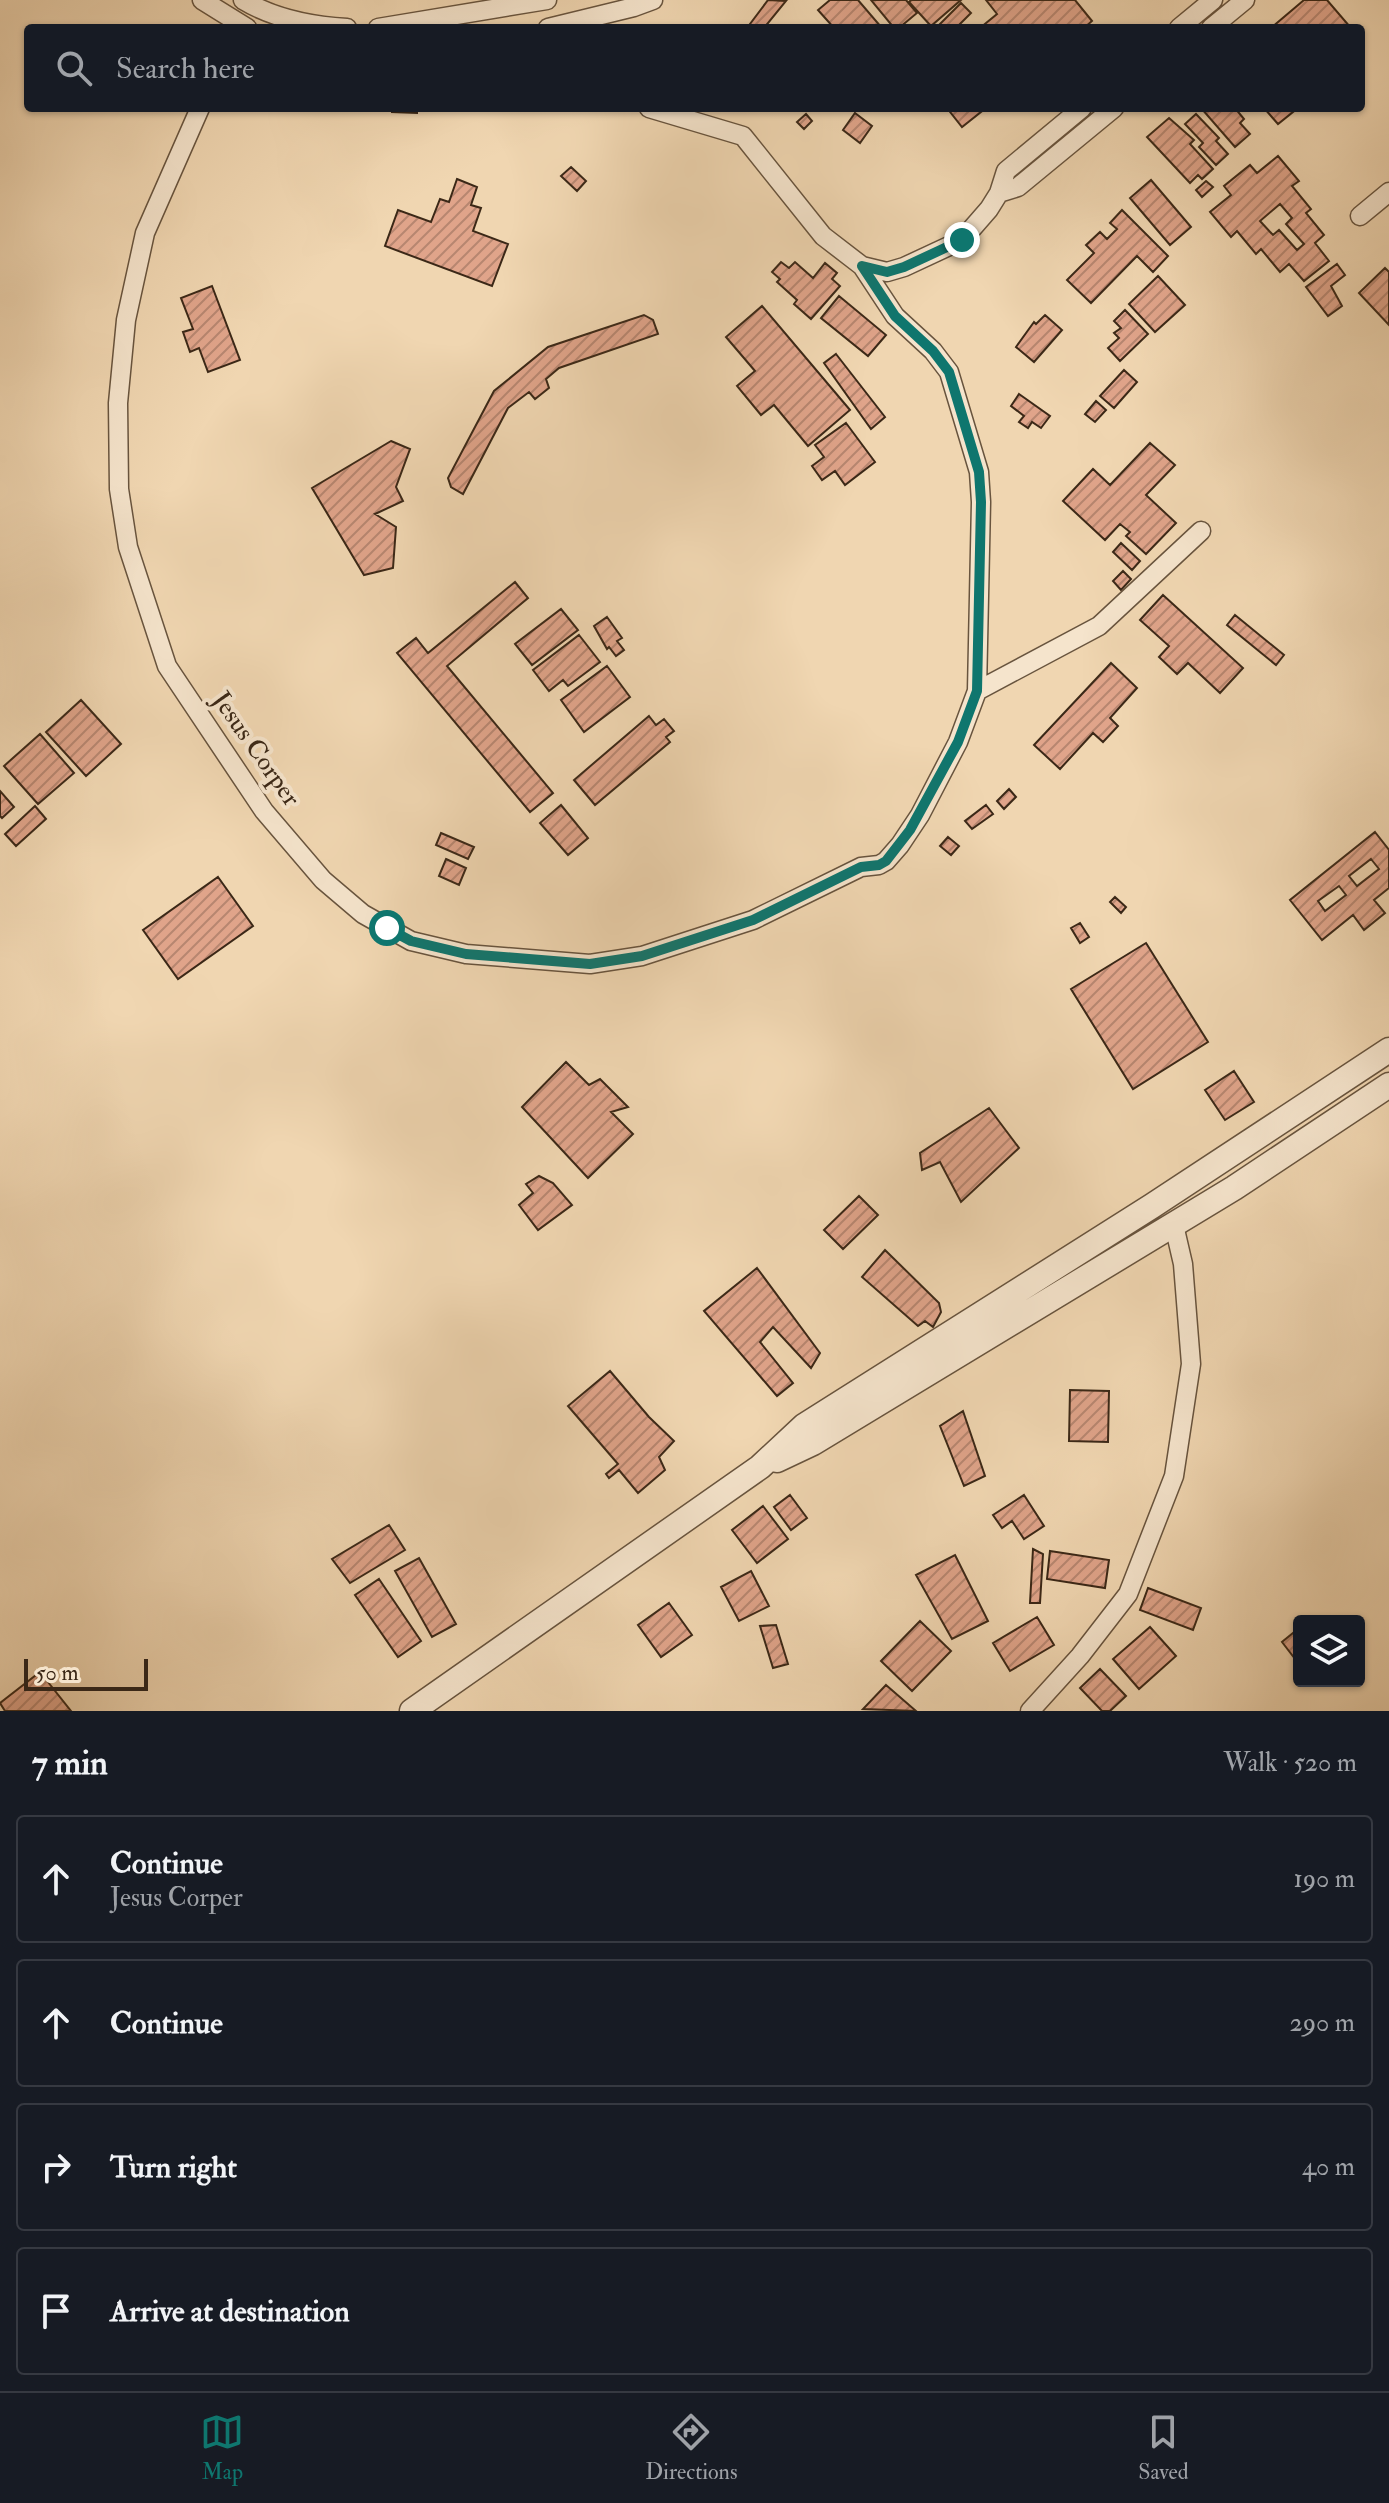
<!DOCTYPE html>
<html lang="en">
<head>
<meta charset="utf-8">
<style>
  body { margin:0; font-family:"IM FELL Double Pica",serif; background:#242831; color:#f1f3f6 }
  .controls { position:absolute; right:24px; bottom:24px; display:grid; overflow:hidden; border-radius:8px; box-shadow:0 2px 6px #0004 }
  .controls button { width:72px; height:72px; display:grid; place-items:center; padding:0; border:0; border-bottom:2px solid #363941; background:#171b24; color:#f1f3f6; font:40px sans-serif }
  .scale { position:absolute; left:24px; bottom:20px; width:124px; box-sizing:border-box; padding-left:8px; border:4px solid #3b2817; border-top:0; font-size:22px; line-height:28px; white-space:nowrap; color:#3b2817; -webkit-text-stroke:6px #f5e4cc; paint-order:stroke }
  .stop { position:absolute; width:24px; height:24px; margin:-18px; border:6px solid #0f766e; border-radius:50%; background:#fff }
  .stop.end { background:#0f766e; border-color:#fff; box-shadow:0 2px 8px #0008 }
  .list { margin:0; padding:0; list-style:none }
  h2 { display:flex; justify-content:space-between; align-items:center; height:104px; margin:0; padding:0 32px; font-size:34px }
  h2 small { font-size:26px; font-weight:400; color:#9ea1a6 }
  .list li { display:grid; grid-template-columns:52px 1fr auto; gap:24px; align-items:center; box-sizing:border-box; height:128px; margin:0 16px 16px; padding:0 16px; border:2px solid #363941; border-radius:8px }
  .list b { display:block; font-size:30px; white-space:nowrap }
  .list p { margin:0; font-size:26px; white-space:nowrap; color:#9ea1a6 }
  .list em { font-size:26px; font-style:normal; color:#9ea1a6 }
  .icon { flex:none; width:44px; height:44px; fill:none; stroke:currentColor; stroke-width:2; stroke-linecap:round; stroke-linejoin:round }
  .map { position:relative; flex:none; width:1389px; height:1711px; overflow:hidden }
  .search { position:absolute; background:#171b24; box-shadow:0 2px 6px #0004; left:24px; right:24px; top:24px; height:88px; display:flex; align-items:center; gap:20px; box-sizing:border-box; padding:0 28px; border-radius:8px; color:#9ea1a6; font-size:30px }
  .sheet { height:680px; background:#171b24 }
  nav { display:flex; justify-content:space-around; align-items:center; box-sizing:border-box; height:112px; border-top:2px solid #363941; background:#171b24; font-size:22px; color:#9ea1a6 }
  nav a { display:grid; justify-items:center; gap:4px }
  nav .on { color:#0f766e }
  .map>svg:first-child { display:block }
</style>
</head>
<body>
<div class="map">
<svg width="1389" height="1711" viewBox="0 0 1389 1711">
  <defs>
    <pattern id="building-hatch" width="6" height="6" patternUnits="userSpaceOnUse" patternTransform="scale(2)"><rect width="6" height="6" fill="#e0a48a"/><path d="M-1 1l2-2M0 6l6-6M5 7l2-2" fill="none" stroke="#b78670"/></pattern>
  </defs>
  <rect width="100%" height="100%" fill="#f0d6b1"/>
  <filter id="stains"><feTurbulence type="fractalNoise" baseFrequency=".0025" numOctaves="4"/><feColorMatrix values="0 0 0 0 .2 0 0 0 0 .09 0 0 0 0 .02 0 0 0 .5 -.17"/></filter>
  <radialGradient id="worn" r=".72"><stop offset=".6" stop-color="#630" stop-opacity="0"/><stop offset="1" stop-color="#630" stop-opacity=".3"/></radialGradient>
  <path fill="url(#building-hatch)" stroke="#3b2817" stroke-width="2" fill-rule="evenodd" d="M768,0L786,1L764,28H747Z
    M830,0H858L882,28H834L818,10Z
    M871,0H906L917,13L899,28H894Z
    M911,0H961L931,26L909,2Z
    M986,0H1075L1092,21L1084,28H980L997,14Z
    M1304,0H1327L1351,28H1271Z
    M961,3L971,13L956,28H936Z
    M392,108H417V113L392,112Z
    M947,108H986L962,127Z
    M1201,108H1235L1244,119L1240,123L1250,134L1235,147Z
    M1264,108H1298L1278,124Z
    M855,113L872,126L860,143L843,130Z
    M806,114L812,121L804,129L797,122Z
    M1196,114L1219,138L1216,141L1228,154L1216,165L1199,147L1203,143L1185,124Z
    M1169,118L1194,140L1190,144L1213,169L1202,179L1198,175L1190,183L1147,137Z
    M1278,156L1299,181L1292,186L1311,209L1306,213L1324,235L1315,243L1329,261L1304,281L1289,264L1280,272L1261,249L1256,254L1237,231L1231,237L1210,212L1231,195L1224,186L1250,165L1257,173ZM1280,204L1292,218L1286,224L1304,244L1297,250L1279,230L1273,235L1260,221Z
    M571,167L586,181L577,191L561,176Z
    M457,179L477,187L471,205L481,208L473,231L508,244L492,286L385,246L398,210L431,222L440,199L449,202Z
    M1151,180L1191,227L1170,245L1130,198Z
    M1206,181L1213,187L1202,197L1196,190Z
    M1122,210L1168,256L1153,272L1137,256L1091,303L1067,280L1094,253L1086,245L1100,232L1107,239L1117,229L1110,223Z
    M781,262L789,268L795,262L813,278L825,263L837,273L832,279L840,286L811,319L794,304L797,300L777,282L780,279L772,272Z
    M1337,264L1345,275L1331,286L1342,306L1328,316L1306,287Z
    M1385,268L1389,272V325L1359,293Z
    M1158,276L1185,305L1155,332L1129,304Z
    M212,286L240,360L208,372L199,348L190,352L183,332L193,329L181,298Z
    M839,296L886,335L868,356L821,318Z
    M762,306L850,410L808,446L774,405L761,415L737,386L755,371L726,337Z
    M1125,310L1148,334L1120,361L1108,348L1119,338L1114,333L1121,328L1114,321Z
    M644,315L653,320L658,334L559,368L546,379L549,388L535,399L529,392L508,408L463,494L451,487L448,478L494,391L548,347Z
    M1045,315L1062,330L1034,362L1016,347L1034,322L1036,324Z
    M836,354L885,417L871,429L824,363Z
    M1124,370L1137,382L1114,408L1100,396Z
    M1019,394L1050,416L1041,428L1032,422L1028,428L1019,422L1024,416L1011,406Z
    M1096,401L1106,410L1095,422L1085,414Z
    M846,423L875,462L845,485L835,471L822,480L812,466L824,457L815,445Z
    M391,441L410,449L396,487L403,501L375,514L396,527L393,568L364,575L312,488Z
    M1150,443L1175,465L1146,495L1176,523L1146,554L1126,536L1130,532L1120,524L1105,540L1063,501L1093,469L1110,485Z
    M1121,543L1140,561L1132,570L1113,552Z
    M1123,571L1131,579L1121,590L1113,581Z
    M515,582L528,598L447,666L553,793L530,812L397,653L416,638L428,653Z
    M1163,595L1243,668L1220,693L1188,663L1177,674L1159,657L1169,646L1140,620Z
    M561,609L578,630L532,665L515,644Z
    M1235,615L1284,655L1276,665L1227,625Z
    M607,617L622,638L617,641L624,650L616,656L609,647L607,649L594,626Z
    M579,635L600,662L568,686L563,680L549,691L533,670Z
    M1111,663L1137,688L1110,718L1118,726L1103,742L1093,733L1060,769L1034,745Z
    M607,666L630,697L584,732L561,700Z
    M81,700L121,744L86,776L46,732Z
    M649,716L656,725L664,719L674,731L666,737L670,742L595,805L574,780Z
    M40,734L74,773L38,804L4,766Z
    M1009,789L1016,797L1004,809L997,801Z
    M0,791L14,807L2,818L0,816Z
    M561,805L588,838L568,855L540,823Z
    M986,805L993,814L972,829L965,821Z
    M35,806L46,819L16,846L5,834Z
    M1375,832L1389,850V888L1374,900L1385,913L1364,930L1353,915L1322,940L1290,900ZM1371,859L1379,869L1357,886L1349,876ZM1339,886L1346,895L1325,911L1318,901Z
    M441,833L474,847L468,859L436,845Z
    M948,837L959,846L951,855L940,846Z
    M446,859L466,868L459,885L439,876Z
    M218,877L253,926L178,979L143,930Z
    M1115,897L1126,907L1121,913L1110,902Z
    M1080,923L1089,937L1080,943L1071,928Z
    M1146,943L1208,1042L1133,1089L1071,989Z
    M566,1062L589,1085L600,1079L628,1107L611,1112L633,1134L588,1178L522,1107Z
    M1234,1071L1254,1102L1225,1120L1205,1090Z
    M989,1108L1019,1148L961,1202L940,1162L922,1170L920,1153Z
    M539,1176L553,1183L572,1205L538,1230L519,1205L533,1193L526,1184Z
    M859,1196L878,1215L843,1249L824,1230Z
    M885,1250L939,1303L941,1312L933,1327L925,1321L918,1326L862,1277Z
    M757,1268L820,1353L811,1368L773,1327L760,1342L793,1383L777,1396L704,1311Z
    M610,1371L649,1417L674,1441L659,1457L665,1470L638,1493L619,1470L609,1478L606,1474L618,1464L568,1406Z
    M1070,1390L1109,1391L1108,1442L1069,1441Z
    M963,1411L985,1476L964,1486L940,1426Z
    M790,1495L807,1518L791,1530L774,1507Z
    M1024,1495L1044,1526L1024,1539L1012,1521L1002,1528L993,1515Z
    M763,1506L788,1539L757,1563L732,1530Z
    M389,1525L405,1550L350,1583L332,1559Z
    M1033,1549L1043,1554L1040,1603H1030Z
    M1050,1551L1109,1560L1105,1588L1047,1579Z
    M955,1555L988,1621L952,1639L916,1575Z
    M419,1558L456,1624L432,1637L395,1571Z
    M751,1571L769,1606L739,1621L721,1587Z
    M379,1579L421,1641L398,1657L355,1595Z
    M1148,1588L1201,1608L1193,1630L1140,1610Z
    M669,1603L692,1635L661,1657L638,1625Z
    M1037,1617L1054,1645L1010,1671L993,1643Z
    M920,1621L951,1651L912,1691L881,1661Z
    M776,1625L788,1664L773,1668L760,1626Z
    M1150,1627L1176,1656L1139,1689L1113,1659Z
    M1299,1628V1664L1282,1642Z
    M1100,1669L1126,1696L1110,1711H1102L1080,1688Z
    M40,1672L71,1711H5L0,1703Z
    M886,1685L916,1711L863,1709Z"/>
  <g fill="none" stroke-linecap="round" stroke-linejoin="round">
    <defs>
      <path id="minor" d="M202,0L247,28
        M243,0C273,18 312,26 347,28
        M378,28L547,0
        M548,28L634,7L653,0
        M1179,28L1213,0
        M1211,28L1245,0
        M200,108L145,233L126,320L118,403L119,489L128,547L167,666L264,811L323,880L363,914L411,941L466,954L590,964L642,956L753,920L861,867L879,865L886,861L900,845L920,815L958,742L977,691L981,502L979,472L949,372L933,351L895,316L862,266
        M649,108L743,136L823,236L862,266L887,272L904,267L962,240L989,209L999,193L1006,171L1082,108
        M999,193L1018,187L1114,108
        M1360,216L1389,192
        M977,691L1099,626L1201,531
        M1030,1711L1080,1656L1128,1594L1174,1476L1191,1364L1183,1264L1174,1225"/>
      <path id="tertiary" d="M777,1460L813,1443L1234,1188L1389,1085
        M412,1711L760,1467L804,1426L1152,1206L1389,1050"/>
    </defs>
    <use href="#minor" stroke="#68543e" stroke-width="21"/>
    <use href="#tertiary" stroke="#68543e" stroke-width="27"/>
    <use href="#minor" stroke="#f5e4cc" stroke-width="18"/>
    <use href="#tertiary" stroke="#f5e4cc" stroke-width="24"/>
  </g>
  <g fill="none" stroke-linecap="round" stroke-linejoin="round">
    <path stroke="#0f766e" stroke-width="10" d="M387,928L411,941L466,954L590,964L642,956L753,920L861,867L879,865L886,861L910,830L958,742L977,691L981,502L979,472L949,372L933,351L895,316L862,266L887,272L904,267L962,240"/>
  </g>
  <g text-anchor="middle" dominant-baseline="central" stroke-width="8" stroke-linejoin="round" paint-order="stroke">
    <g font-size="26" fill="#3b2817" stroke="#f5e4cc">
      <text transform="translate(256 749) rotate(55)">Jesus Corper</text>
    </g>
  </g>
  <rect width="100%" height="100%" filter="url(#stains)"/>
  <rect width="100%" height="100%" fill="url(#worn)"/>
</svg>
<div class="controls">
<button><svg class="icon" aria-label="layers" viewBox="0 0 24 24"><path d="M12 4l9 5-9 5-9-5zM3 14l9 5 9-5"/></svg></button>
</div>
<div class="scale">50 m</div>
<div class="stop" style="left:387px;top:928px"></div>
<div class="stop end" style="left:962px;top:240px"></div>
<div class="search"><svg class="icon" aria-label="search" viewBox="0 0 24 24"><circle cx="10" cy="10" r="6"/><path d="M15 15l6 6"/></svg>Search here</div>
</div>
<section class="sheet">
<h2>7 min<small>Walk · 520 m</small></h2>
<ul class="list">
<li><svg class="icon" aria-label="ahead" viewBox="0 0 24 24"><path d="M12 20V5M6 11l6-6 6 6"/></svg><div><b>Continue</b><p>Jesus Corper</p></div><em>190 m</em></li>
<li><svg class="icon" aria-label="ahead" viewBox="0 0 24 24"><path d="M12 20V5M6 11l6-6 6 6"/></svg><div><b>Continue</b></div><em>290 m</em></li>
<li><svg class="icon" aria-label="right" viewBox="0 0 24 24"><path d="M7 20v-9h11M14 6l5 5-5 5"/></svg><div><b>Turn right</b></div><em>40 m</em></li>
<li><svg class="icon" aria-label="arrive" viewBox="0 0 24 24"><path d="M6 21V4h12l-3 4 3 4H6"/></svg><div><b>Arrive at destination</b></div></li>
</ul>
</section>
<nav>
<a class="on"><svg class="icon" aria-label="map" viewBox="0 0 24 24"><path d="M3 6l6-2 6 2 6-2v14l-6 2-6-2-6 2zM9 4v14M15 6v14"/></svg>Map</a>
<a><svg class="icon" aria-label="directions" viewBox="0 0 24 24"><path d="M12 3l9 9-9 9-9-9zM9 14v-3h6M13 9l2 2-2 2"/></svg>Directions</a>
<a><svg class="icon" aria-label="saved" viewBox="0 0 24 24"><path d="M7 4h10v16l-5-4-5 4z"/></svg>Saved</a>
</nav>
</body>
</html>
